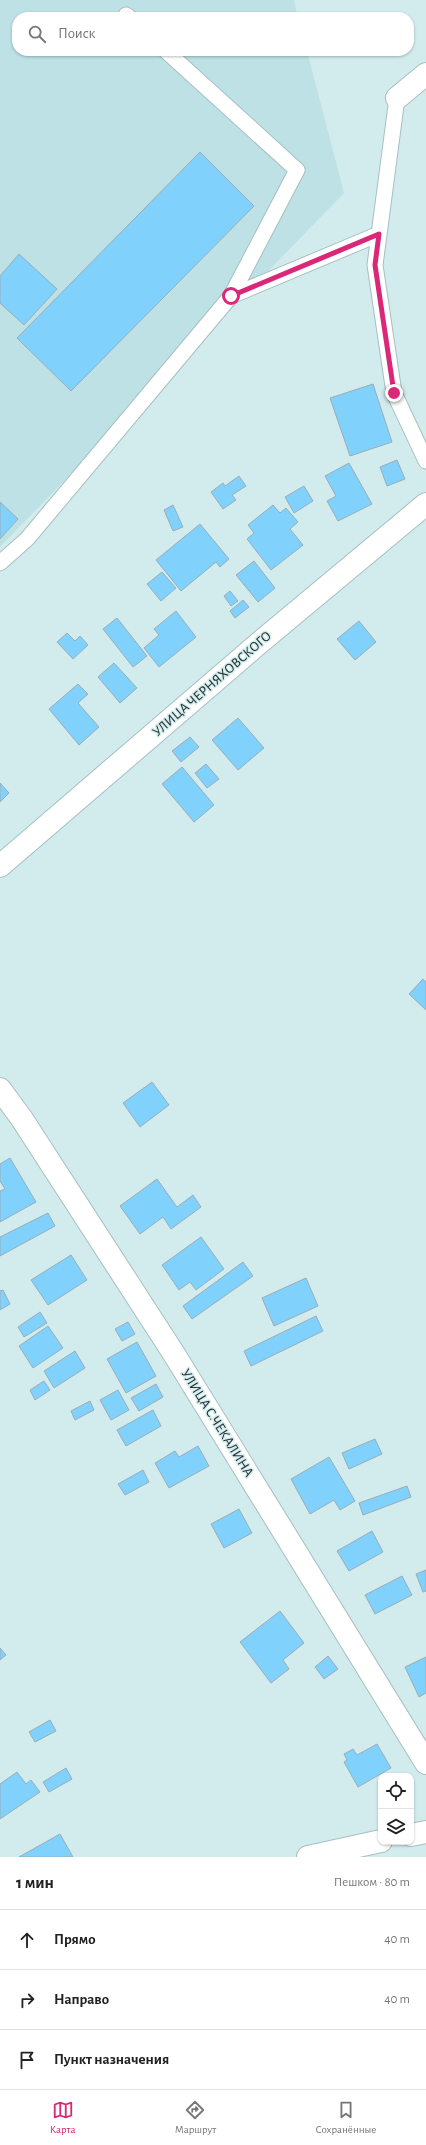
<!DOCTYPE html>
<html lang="ru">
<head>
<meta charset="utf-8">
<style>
  body { margin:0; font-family:"Alegreya Sans",sans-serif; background:#f6f6f6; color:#222 }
  .controls { position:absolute; right:12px; bottom:12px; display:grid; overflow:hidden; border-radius:8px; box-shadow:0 1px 3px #0004 }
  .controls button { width:36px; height:36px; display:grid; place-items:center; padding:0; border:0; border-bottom:1px solid #e0e0e0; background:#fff; color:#222; font:20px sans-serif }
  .stop { position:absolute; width:12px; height:12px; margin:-9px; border:3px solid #db2777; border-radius:50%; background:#fff }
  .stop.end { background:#db2777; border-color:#fff; box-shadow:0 1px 4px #0008 }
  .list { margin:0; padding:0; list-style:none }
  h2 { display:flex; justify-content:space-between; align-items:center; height:52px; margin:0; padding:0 16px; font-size:17px }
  h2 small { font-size:13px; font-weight:400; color:#767676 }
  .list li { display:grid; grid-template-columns:26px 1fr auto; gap:12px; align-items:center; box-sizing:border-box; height:60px; padding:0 16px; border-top:1px solid #e0e0e0 }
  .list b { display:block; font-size:15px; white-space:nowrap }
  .list em { font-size:13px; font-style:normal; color:#767676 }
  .icon { flex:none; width:22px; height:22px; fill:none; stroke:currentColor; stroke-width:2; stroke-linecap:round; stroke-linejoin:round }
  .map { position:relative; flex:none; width:426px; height:1857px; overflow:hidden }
  .search { position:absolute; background:#fff; box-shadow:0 1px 3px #0004; left:12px; right:12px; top:12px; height:44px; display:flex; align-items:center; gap:10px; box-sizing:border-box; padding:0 14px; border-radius:16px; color:#767676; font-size:15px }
  .sheet { height:232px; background:#fff }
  nav { display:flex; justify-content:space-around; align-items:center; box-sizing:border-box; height:56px; border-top:1px solid #e0e0e0; background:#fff; font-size:11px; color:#767676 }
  nav a { display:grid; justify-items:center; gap:2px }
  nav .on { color:#db2777 }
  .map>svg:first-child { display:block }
</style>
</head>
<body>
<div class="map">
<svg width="426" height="1857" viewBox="0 0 426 1857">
  <rect width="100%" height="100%" fill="#d2ecee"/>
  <path fill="#bde1e4" d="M0,0H294L298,17H17V51H307L344,193L0,547Z"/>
  <path fill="#80d1fc" stroke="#9aadb9" d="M200,152L254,206L71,391L17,338Z
    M19,254L57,289L24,325L0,303V276Z
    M373,384L392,442L350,456L330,398Z
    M397,460L405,479L387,486L380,467Z
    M349,463L372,504L338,521L327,501L336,496L325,476Z
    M239,476L246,486L232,495L236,500L223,509L211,492L223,483L225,486Z
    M304,486L313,501L294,513L285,497Z
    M0,502L18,519L0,539Z
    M173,505L183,527L173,531L164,510Z
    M273,505L280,513L286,508L298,522L290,529L303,545L271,570L247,539L254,533L248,525Z
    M200,524L229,559L220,567L216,562L181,591L156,560Z
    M254,561L275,588L258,602L236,575Z
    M162,572L176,588L161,601L147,584Z
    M230,591L238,601L231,606L224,596Z
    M243,600L249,607L235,618L230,611Z
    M176,611L196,637L159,667L144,648L159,635L154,629Z
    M117,618L147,656L133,667L103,629Z
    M359,621L376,642L355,660L337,639Z
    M67,633L75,641L80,636L88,645L73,659L57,642Z
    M114,663L137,688L120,703L98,677Z
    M78,684L88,694L78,703L99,727L79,745L49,709Z
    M238,718L264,748L238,770L212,740Z
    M190,737L199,747L181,762L172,751Z
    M206,764L219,779L207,788L195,773Z
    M182,767L214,805L194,822L162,784Z
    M0,783L9,793L0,802Z
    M423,979L426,982V1010L409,994Z
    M152,1082L169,1105L140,1127L123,1103Z
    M10,1158L36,1202L0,1222V1191L5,1189L0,1181V1164Z
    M157,1179L177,1207L193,1195L201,1207L171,1229L163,1217L140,1234L120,1206Z
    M48,1213L55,1226L0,1256V1237Z
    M201,1237L224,1269L196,1290L190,1282L179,1290L162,1265Z
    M71,1255L87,1280L48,1305L31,1280Z
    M243,1262L253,1276L192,1319L183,1306Z
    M306,1278L318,1306L274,1326L262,1298Z
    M3,1290L10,1304L0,1310V1291Z
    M40,1312L47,1323L24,1337L18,1327Z
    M316,1316L323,1331L251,1366L244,1351Z
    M128,1322L135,1334L122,1341L115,1329Z
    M48,1326L63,1348L33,1368L19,1346Z
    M137,1342L156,1376L126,1393L107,1359Z
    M75,1351L85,1368L54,1388L44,1371Z
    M44,1381L50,1390L35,1400L30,1390Z
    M156,1384L163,1397L139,1411L131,1398Z
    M118,1390L129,1410L111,1420L100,1400Z
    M90,1401L94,1410L75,1420L71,1411Z
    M153,1410L161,1426L126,1446L117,1430Z
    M375,1439L382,1454L349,1469L342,1453Z
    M198,1446L209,1466L169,1488L155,1463L175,1451L179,1457Z
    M329,1457L355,1501L340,1510L334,1500L310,1514L291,1479Z
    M143,1470L149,1482L125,1495L118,1484Z
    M407,1486L411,1497L363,1515L359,1503Z
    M239,1509L252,1533L224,1548L211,1524Z
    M372,1531L383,1552L349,1571L337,1551Z
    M426,1570V1591L423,1592L416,1574Z
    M402,1576L412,1595L375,1614L365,1595Z
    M280,1611L304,1643L283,1660L289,1669L271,1683L240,1642Z
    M0,1648L6,1655L0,1660Z
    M328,1656L338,1669L324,1679L315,1667Z
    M426,1657V1693L419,1697L405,1667Z
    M50,1720L56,1731L35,1742L29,1732Z
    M377,1744L391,1768L358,1787L344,1762L347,1760L344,1754L353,1749L357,1755Z
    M66,1768L72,1779L49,1792L43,1782Z
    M17,1772L26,1784L31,1780L40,1792L0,1819V1784Z
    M60,1834L73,1857H19Z"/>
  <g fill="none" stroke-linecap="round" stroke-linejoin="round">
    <defs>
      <path id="lane" d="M126,15L129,17
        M397,98L375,265L394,393L426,461
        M231,296L379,234
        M0,563L27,539L231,296L297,170L166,51"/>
      <path id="street" d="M397,98L426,74
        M0,866L258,644L426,504
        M0,1089L22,1119L174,1354L426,1763"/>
      <path id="highway" d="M411,1835L426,1832
        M308,1857L381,1841"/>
    </defs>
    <use href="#lane" stroke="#a6bfc1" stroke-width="17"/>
    <use href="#street" stroke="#a6bfc1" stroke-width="24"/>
    <use href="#highway" stroke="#a6bfc1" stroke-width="24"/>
    <use href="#lane" stroke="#fff" stroke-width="15"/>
    <use href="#street" stroke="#fff" stroke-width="22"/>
    <use href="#highway" stroke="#fff" stroke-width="22"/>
  </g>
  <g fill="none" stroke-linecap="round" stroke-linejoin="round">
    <path stroke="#db2777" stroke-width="5" d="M231,296L379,234L375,265L394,393"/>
  </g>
  <g text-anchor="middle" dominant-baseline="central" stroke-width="3" stroke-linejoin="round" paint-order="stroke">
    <g font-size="14" fill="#232d2e" stroke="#d2ecee">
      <text transform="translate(212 684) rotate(-41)">УЛИЦА ЧЕРНЯХОВСКОГО</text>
      <text transform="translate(217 1423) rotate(58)">УЛИЦА С.ЧЕКАЛИНА</text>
    </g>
  </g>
</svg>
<div class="controls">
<button><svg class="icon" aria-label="locate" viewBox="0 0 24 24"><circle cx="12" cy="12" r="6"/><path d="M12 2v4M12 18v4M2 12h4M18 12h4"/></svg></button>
<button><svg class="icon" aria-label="layers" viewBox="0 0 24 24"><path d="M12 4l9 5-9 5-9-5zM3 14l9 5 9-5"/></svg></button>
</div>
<div class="stop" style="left:231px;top:296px"></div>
<div class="stop end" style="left:394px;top:393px"></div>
<div class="search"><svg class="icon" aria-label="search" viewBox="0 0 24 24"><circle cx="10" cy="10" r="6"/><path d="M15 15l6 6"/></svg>Поиск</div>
</div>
<section class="sheet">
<h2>1 мин<small>Пешком · 80 m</small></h2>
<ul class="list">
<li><svg class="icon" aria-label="ahead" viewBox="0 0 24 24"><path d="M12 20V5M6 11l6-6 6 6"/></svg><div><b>Прямо</b></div><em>40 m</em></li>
<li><svg class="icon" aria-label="right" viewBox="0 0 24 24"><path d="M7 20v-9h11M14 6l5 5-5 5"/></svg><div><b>Направо</b></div><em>40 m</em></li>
<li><svg class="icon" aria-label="arrive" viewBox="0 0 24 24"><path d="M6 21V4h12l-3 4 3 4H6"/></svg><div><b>Пункт назначения</b></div></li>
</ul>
</section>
<nav>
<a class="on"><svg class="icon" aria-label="map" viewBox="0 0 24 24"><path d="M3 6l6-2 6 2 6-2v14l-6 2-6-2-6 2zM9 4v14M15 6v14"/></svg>Карта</a>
<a><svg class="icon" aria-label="directions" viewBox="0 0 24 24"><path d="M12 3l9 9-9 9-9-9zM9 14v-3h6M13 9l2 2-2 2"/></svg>Маршрут</a>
<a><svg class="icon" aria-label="saved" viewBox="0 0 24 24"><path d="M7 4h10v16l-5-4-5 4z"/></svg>Сохранённые</a>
</nav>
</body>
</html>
